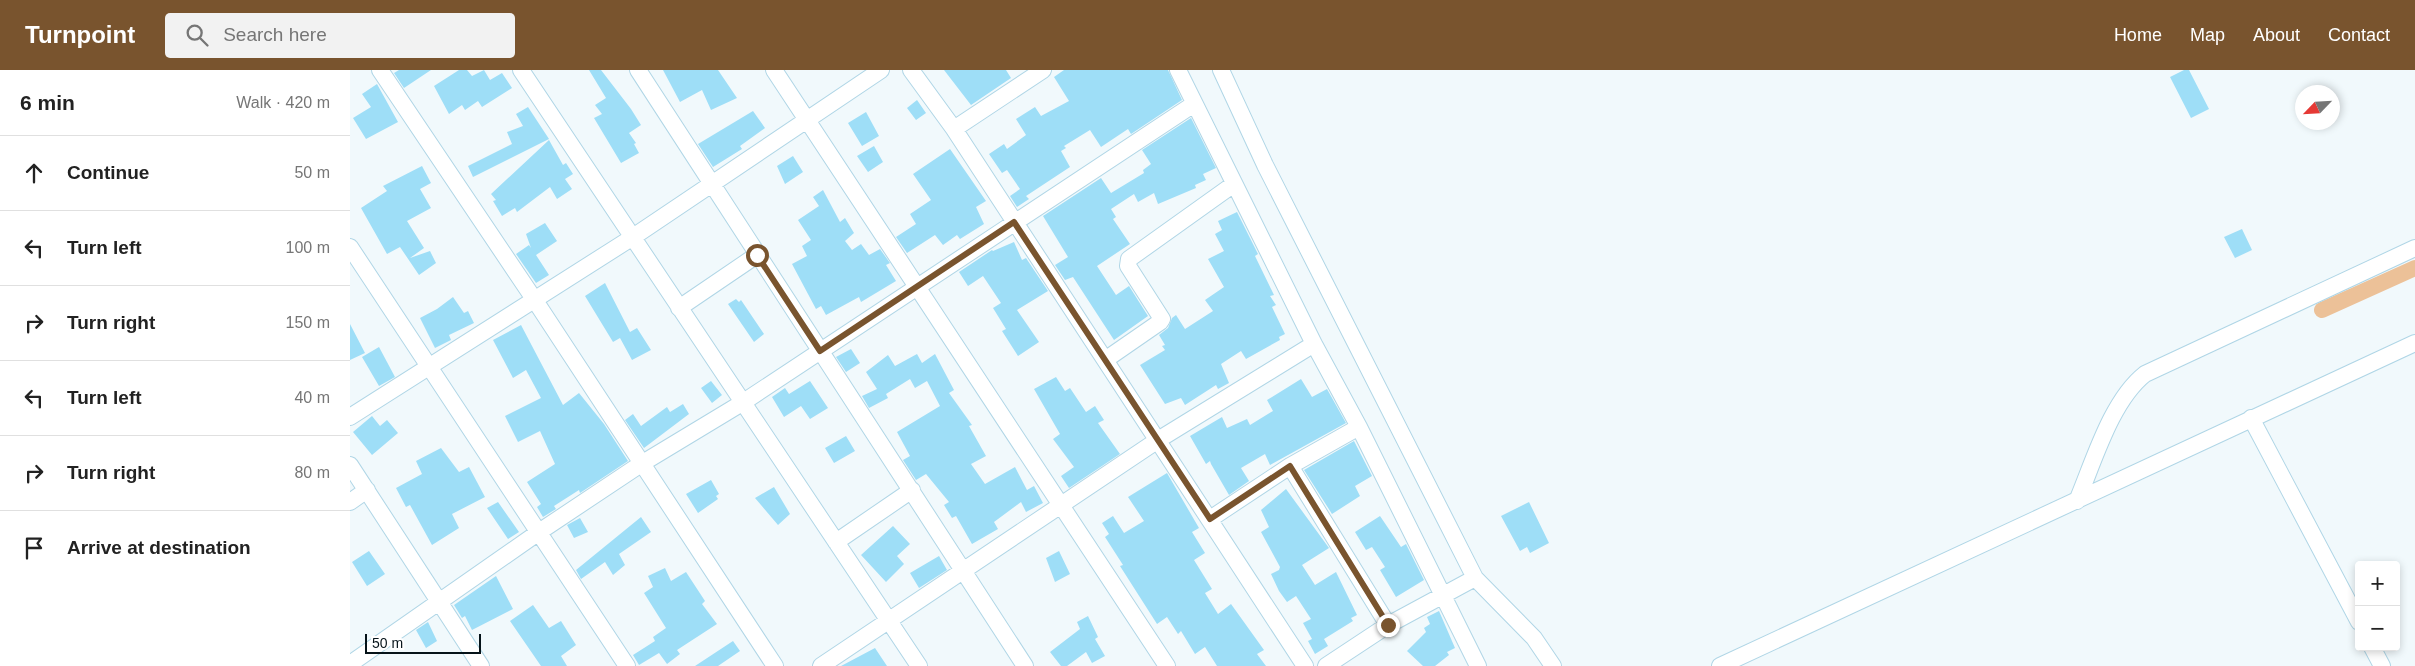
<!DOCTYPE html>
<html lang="en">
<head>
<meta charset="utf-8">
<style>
  body { margin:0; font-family:Helvetica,sans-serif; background:#f2f2f2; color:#222 }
  .controls { position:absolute; right:15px; bottom:15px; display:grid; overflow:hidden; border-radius:5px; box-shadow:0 2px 8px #0003 }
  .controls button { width:45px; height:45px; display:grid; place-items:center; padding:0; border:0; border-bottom:1px solid #e0e0e0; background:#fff; color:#222; font:25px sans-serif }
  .compass { position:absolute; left:1945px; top:15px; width:45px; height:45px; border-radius:50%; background:#fff; box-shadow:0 2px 8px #0003; rotate:245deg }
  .scale { position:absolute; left:15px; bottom:12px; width:116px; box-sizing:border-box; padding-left:5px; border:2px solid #061319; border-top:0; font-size:14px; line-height:18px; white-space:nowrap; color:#061319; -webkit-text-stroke:4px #fff; paint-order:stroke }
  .stop { position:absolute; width:15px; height:15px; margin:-11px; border:4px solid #79542e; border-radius:50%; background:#fff }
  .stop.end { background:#79542e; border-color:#fff; box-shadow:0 1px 5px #0008 }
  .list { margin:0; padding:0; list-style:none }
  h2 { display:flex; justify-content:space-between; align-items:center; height:65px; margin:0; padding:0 20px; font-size:21px }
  h2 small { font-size:16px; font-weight:400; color:#767676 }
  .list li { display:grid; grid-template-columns:32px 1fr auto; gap:15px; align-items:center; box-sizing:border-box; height:75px; padding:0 20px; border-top:1px solid #e0e0e0 }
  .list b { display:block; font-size:19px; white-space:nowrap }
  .list em { font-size:16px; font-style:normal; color:#767676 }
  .icon { flex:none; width:28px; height:28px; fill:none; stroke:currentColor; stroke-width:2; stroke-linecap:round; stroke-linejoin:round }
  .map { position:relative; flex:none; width:2065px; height:596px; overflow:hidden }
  header { display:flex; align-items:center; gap:30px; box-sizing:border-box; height:70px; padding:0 25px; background:#79542e; color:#fff }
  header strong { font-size:24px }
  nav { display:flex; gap:28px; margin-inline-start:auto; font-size:18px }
  .search { width:350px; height:45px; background:#f2f2f2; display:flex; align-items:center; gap:12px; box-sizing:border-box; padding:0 18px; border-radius:5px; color:#767676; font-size:19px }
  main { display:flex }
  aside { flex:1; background:#fff }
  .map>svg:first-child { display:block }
</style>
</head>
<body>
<header>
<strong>Turnpoint</strong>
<div class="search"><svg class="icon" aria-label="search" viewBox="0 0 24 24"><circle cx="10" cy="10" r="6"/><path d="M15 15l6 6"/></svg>Search here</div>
<nav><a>Home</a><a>Map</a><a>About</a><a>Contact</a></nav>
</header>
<main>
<aside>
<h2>6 min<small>Walk · 420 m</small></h2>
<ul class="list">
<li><svg class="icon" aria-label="ahead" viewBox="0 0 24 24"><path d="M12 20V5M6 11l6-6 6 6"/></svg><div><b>Continue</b></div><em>50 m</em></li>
<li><svg class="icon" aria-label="left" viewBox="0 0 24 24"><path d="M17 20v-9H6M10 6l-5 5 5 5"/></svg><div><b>Turn left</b></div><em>100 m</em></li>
<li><svg class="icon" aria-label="right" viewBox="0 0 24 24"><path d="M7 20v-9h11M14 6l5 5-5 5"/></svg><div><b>Turn right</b></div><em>150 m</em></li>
<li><svg class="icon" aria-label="left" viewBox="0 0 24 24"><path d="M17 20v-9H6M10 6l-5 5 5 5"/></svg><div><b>Turn left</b></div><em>40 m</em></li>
<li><svg class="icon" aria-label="right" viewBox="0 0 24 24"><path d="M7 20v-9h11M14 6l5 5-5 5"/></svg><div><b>Turn right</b></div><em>80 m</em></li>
<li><svg class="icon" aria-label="arrive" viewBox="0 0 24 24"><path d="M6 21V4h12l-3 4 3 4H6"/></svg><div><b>Arrive at destination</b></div></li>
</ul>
</aside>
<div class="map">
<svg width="2065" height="596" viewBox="0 0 2065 596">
  <rect width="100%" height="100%" fill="#f1f9fc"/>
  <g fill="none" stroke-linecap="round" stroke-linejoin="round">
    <path stroke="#ecc198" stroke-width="16" d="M1972,240L2065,198"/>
  </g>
  <path fill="#9edef7" d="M49,0H81L54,18L44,3Z
    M109,0H117L122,6L134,0L140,10L152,3L162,18L132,37L128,31L115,40L112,35L99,44L84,16Z
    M239,0H251L281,39L291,55L279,63L286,73L284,74L289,83L271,93L244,48L252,44L245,35L256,28Z
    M313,0H368L387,28L361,40L352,20L330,32Z
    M594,0H656L661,8L621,35Z
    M714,0H818L832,30L781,64L778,59L751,77L740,60L714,76L716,78L711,81L720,97L676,126L679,129L667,137L660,126L670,119L657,100L652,103L639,84L654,74L657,79L676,65L666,49L685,37L691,46L719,31L704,7Z
    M1834,0H1839L1859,39L1841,48L1820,7Z
    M27,14L48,52L16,69L3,48L21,37L12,24Z
    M567,30L576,43L566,50L557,38Z
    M178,37L199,69L123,107L118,96L162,74L157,62L173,56L166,44Z
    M403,41L415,58L390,76L392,79L363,97L348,74Z
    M516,42L529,66L512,76L498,53Z
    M841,48L866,98L853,104L856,110L845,115L846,118L808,134L804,123L788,132L784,124L761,139L766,147L763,149L780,174L747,196L766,225L779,216L798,246L764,270L723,207L715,210L705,195L718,187L693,146L751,108L761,123L794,103L793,100L801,94L792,80Z
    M199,70L213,95L216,93L223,104L215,109L222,119L207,129L200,117L167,142L165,138L152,146L143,131L146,130L141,124Z
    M524,76L533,92L518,102L507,86Z
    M600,79L636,131L626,137L634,154L610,169L607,165L593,175L585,165L557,183L546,167L566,154L560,144L581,130L563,104Z
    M443,86L453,102L435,114L427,96Z
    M72,96L81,113L70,119L81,138L57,151L74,178L60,188L80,181L86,193L69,205L50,177L37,184L11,138L37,121L33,116Z
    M473,120L490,152L495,148L504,163L495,171L502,180L511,174L519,185L530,179L540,193L536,195L546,211L511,232L509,227L476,245L471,236L466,239L442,194L457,186L452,176L461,170L448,150L469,136L463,127Z
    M887,142L908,184L905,186L924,225L920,226L926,235L922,237L935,264L929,267L930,270L896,289L891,281L871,294L879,313L868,319L866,315L835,335L831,328L815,334L790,295L815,280L812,276L815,275L809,265L818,258L822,248L826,245L835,259L863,241L855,230L874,217L858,189L874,181L865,164L872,160L868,151Z
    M195,153L207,171L186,185L199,205L186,213L166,184L179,175L181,178L176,164Z
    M1892,159L1902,180L1885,188L1874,167Z
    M664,172L672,190L676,188L698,221L667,240L689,272L668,286L652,261L656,259L643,238L651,233L633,206L618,216L609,202L642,180L643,181Z
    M255,213L280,262L287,258L301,280L282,290L270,268L263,272L235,226Z
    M103,227L114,243L118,241L124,253L99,265L101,270L85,278L70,248L87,239Z
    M386,229L389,232L391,230L414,264L404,272L378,234Z
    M0,254L15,283L0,290Z
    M171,255L213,335L229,323L254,354L278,391L230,423L229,420L204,436L206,439L193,447L187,437L191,434L177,412L205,394L190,361L168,372L155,346L191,328L176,300L163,308L143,270Z
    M29,277L45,307L29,316L12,287Z
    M501,279L510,293L496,302L486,287Z
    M567,284L572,293L585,284L604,320L599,323L622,355L619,356L636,386L621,394L635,414L665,397L677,420L684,416L693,433L676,442L671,432L644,452L648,459L622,474L606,446L602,448L594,435L599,432L576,404L566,410L553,390L560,386L547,362L590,336L577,311L565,318L560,309L536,324L538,328L519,338L512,326L527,319L516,302L538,285L545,296Z
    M706,307L715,321L720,318L736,342L745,336L754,350L748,353L770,384L719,418L711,406L724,397L703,369L710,364L684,319Z
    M951,309L962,327L977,319L996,353L920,395L915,384L891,398L899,411L879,425L861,394L860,391L856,394L840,366L872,347L877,358L897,349L900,355L923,341L917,330Z
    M361,311L372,325L362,333L351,318Z
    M460,311L478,338L460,349L451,336L434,347L422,327L435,318L439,324Z
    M333,334L339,344L294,378L275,350L283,344L291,356L317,337L320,342Z
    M22,346L30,356L37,350L48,363L22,385L3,362Z
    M496,366L505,381L484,393L475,378Z
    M1004,371L1022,406L1005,416L1010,426L982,444L954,400Z
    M91,378L109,402L119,397L135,427L102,444L109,458L82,475L60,435L56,437L46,418L72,404L66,391Z
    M817,403L849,458L842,462L855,483L844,490L862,519L855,523L868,544L881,534L914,580L907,584L916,596H867L855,577L845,584L831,561L828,564L817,547L807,554L770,496L773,495L755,467L759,464L752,453L763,446L774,463L794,451L778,427Z
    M361,410L369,424L366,426L368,429L348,443L336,424Z
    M424,417L440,444L428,455L405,428Z
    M936,419L979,478L952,495L965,515L986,502L1007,545L1001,548L1003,551L974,569L978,576L965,584L958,571L962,569L953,553L961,549L946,526L937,532L929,521L921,504L929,500L930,497L911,462L919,457L911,440Z
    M148,432L169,462L158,469L137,438Z
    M1179,432L1199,473L1180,483L1177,477L1170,481L1151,446Z
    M1030,446L1051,477L1056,474L1074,510L1046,527L1030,500L1035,497L1022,477L1016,480L1005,462Z
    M291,447L301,462L269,484L275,495L263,505L255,492L231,509L226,500Z
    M230,448L238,462L224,468L217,455Z
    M543,456L560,474L547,486L554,494L536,512L511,485Z
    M19,481L35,504L17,516L2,492Z
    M709,481L720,504L705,512L696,488Z
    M589,486L597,500L569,518L560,503Z
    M315,498L321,511L336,502L355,531L352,534L367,554L327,580L330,584L317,594L309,583L289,595L283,585L305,571L303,567L316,558L294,523L303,517L298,506Z
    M146,506L163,539L122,560L115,546L112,548L104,535Z
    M183,535L199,558L211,551L226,575L211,586L217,596H191L160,551Z
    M1089,541L1105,578L1097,582L1099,585L1085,596H1073L1057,581L1076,562L1074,558L1080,554L1077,547Z
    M738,546L748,567L745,569L755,586L742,593L736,582L717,596H711L700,582L730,559L727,552Z
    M78,552L87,571L76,578L66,560Z
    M383,571L390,581L368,596H345Z
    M525,578L537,596H491Z"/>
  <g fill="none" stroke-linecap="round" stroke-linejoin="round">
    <defs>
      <path id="minor" d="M30,0L184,229L425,596
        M171,0L569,596
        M288,0L675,596
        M424,0L817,596
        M561,0L604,59L955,596
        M828,0L964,274L1009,357L1128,596
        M871,0L915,95L1125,508L1184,568L1203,596
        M604,59L693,0
        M0,177L277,596
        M329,238L407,185
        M755,290L810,252L812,249L778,196L779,189L884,114
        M0,347L283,167L531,0
        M1901,348L2009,552
        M0,395L131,596
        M940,396L1038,555
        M1727,431C1744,391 1761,331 1795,304L2065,178
        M0,432L17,420
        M860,449L940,396L1009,357
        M486,472L562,420
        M2022,577L2032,596
        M0,594L189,462L291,394L392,333L844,34
        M471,596L808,370L964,274
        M976,596L1038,555L1125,508
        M1370,596L2065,273"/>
    </defs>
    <use href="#minor" stroke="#b0d6e6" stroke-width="18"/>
    <use href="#minor" stroke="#fff" stroke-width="16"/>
  </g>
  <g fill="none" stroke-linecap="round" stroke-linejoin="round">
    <path stroke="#79542e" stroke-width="6" d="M407,185L470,281L664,152L860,449L940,396L1038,555"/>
  </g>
</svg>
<div class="controls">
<button>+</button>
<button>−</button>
</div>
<svg class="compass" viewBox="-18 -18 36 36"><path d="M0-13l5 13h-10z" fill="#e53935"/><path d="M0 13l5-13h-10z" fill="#767676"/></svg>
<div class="scale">50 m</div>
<div class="stop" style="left:407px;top:185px"></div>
<div class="stop end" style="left:1038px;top:555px"></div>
</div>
</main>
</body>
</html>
